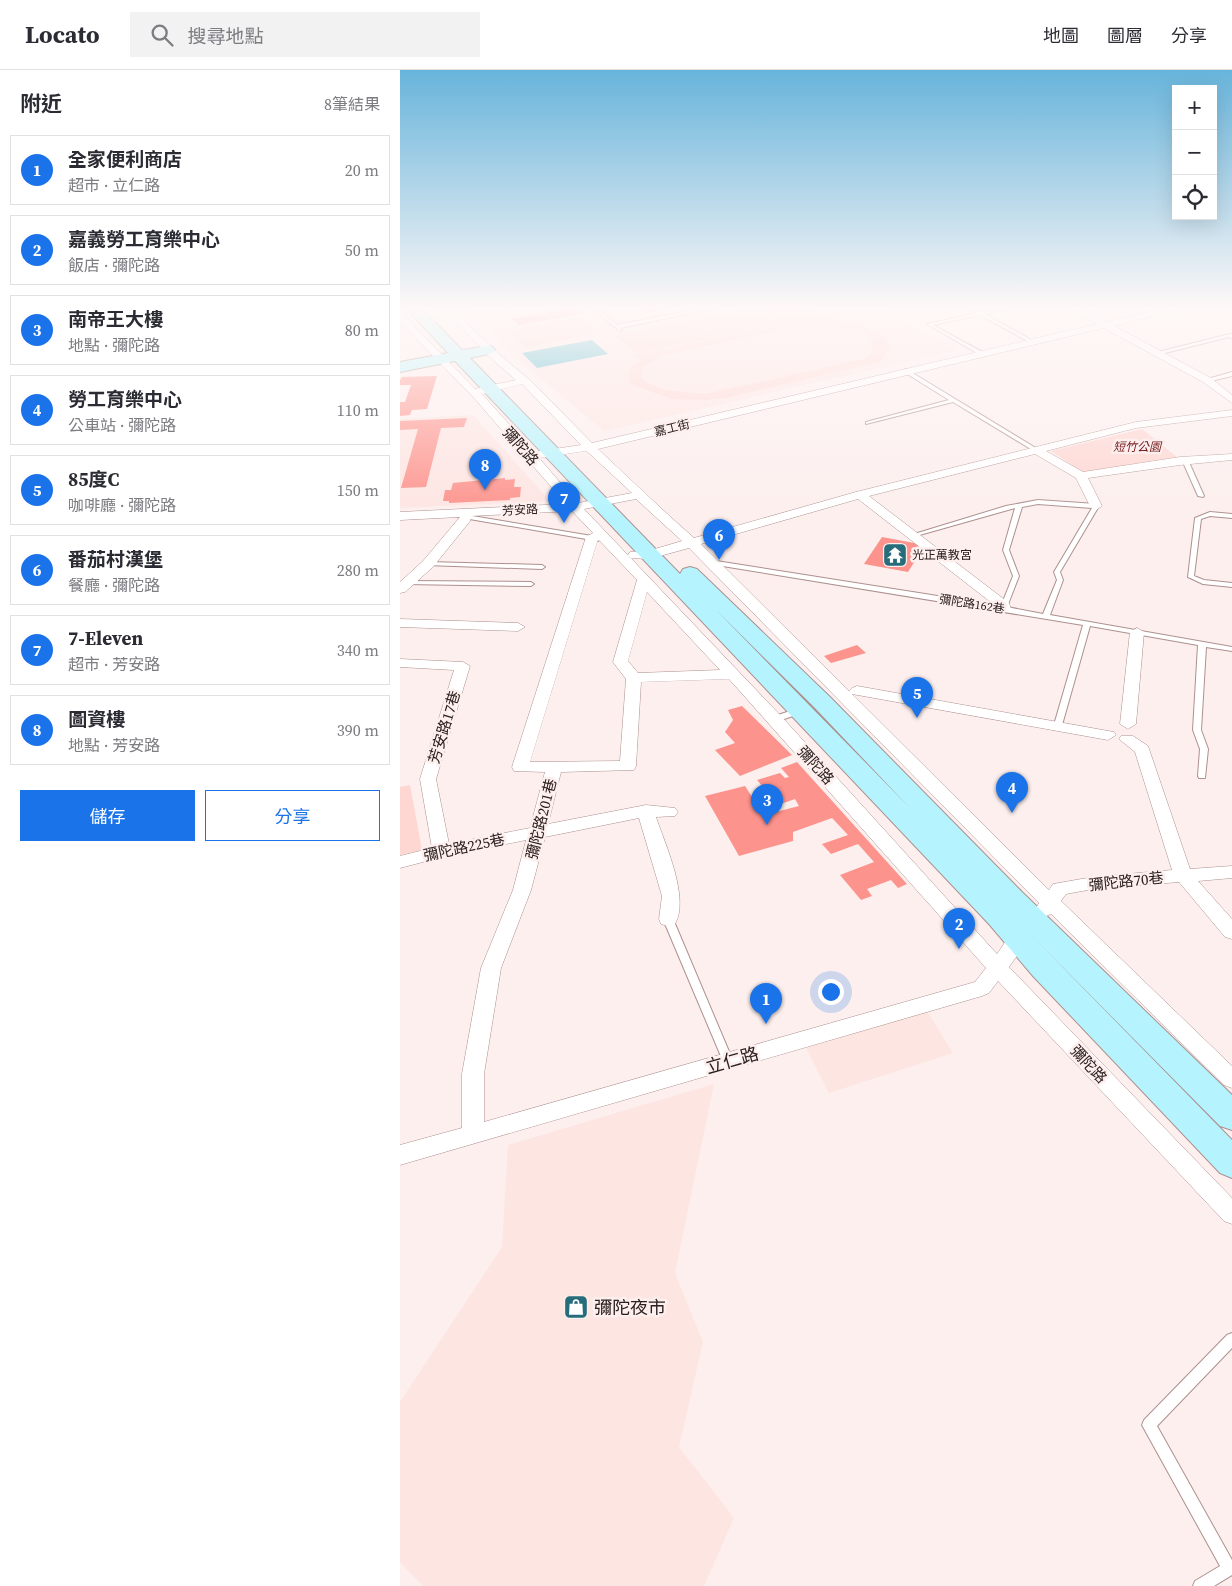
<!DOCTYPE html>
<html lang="zh-TW">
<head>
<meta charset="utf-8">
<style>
  body { margin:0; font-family:"Source Serif 4","Noto Sans TC",serif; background:#f2f2f3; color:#2b2b33 }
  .controls { position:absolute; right:15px; top:15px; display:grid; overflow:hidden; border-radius:0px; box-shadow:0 5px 20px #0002 }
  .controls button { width:45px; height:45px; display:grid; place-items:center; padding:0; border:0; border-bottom:1px solid #e1e1e2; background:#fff; color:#2b2b33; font:25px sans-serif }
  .you { position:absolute; left:430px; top:921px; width:18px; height:18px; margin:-12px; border:4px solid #fff; border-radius:50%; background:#1a73e8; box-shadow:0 0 0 8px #1a73e833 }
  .badge { display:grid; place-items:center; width:32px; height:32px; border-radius:50%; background:#1a73e8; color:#fff; font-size:16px; font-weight:700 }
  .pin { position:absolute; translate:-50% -41px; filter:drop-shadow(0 1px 2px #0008) }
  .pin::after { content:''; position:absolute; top:26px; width:18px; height:15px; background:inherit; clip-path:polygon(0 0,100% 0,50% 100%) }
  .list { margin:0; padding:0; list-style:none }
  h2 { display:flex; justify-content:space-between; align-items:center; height:65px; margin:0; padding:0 20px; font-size:21px }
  h2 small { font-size:16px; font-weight:400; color:#7c7c81 }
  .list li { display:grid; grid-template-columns:32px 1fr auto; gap:15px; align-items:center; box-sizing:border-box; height:70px; margin:0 10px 10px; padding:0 10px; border:1px solid #e1e1e2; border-radius:0px }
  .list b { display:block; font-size:19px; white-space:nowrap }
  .list p { margin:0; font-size:16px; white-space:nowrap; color:#7c7c81 }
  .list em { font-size:16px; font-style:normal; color:#7c7c81 }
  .actions { display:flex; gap:10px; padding:15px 20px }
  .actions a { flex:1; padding:11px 0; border:1px solid #1a73e8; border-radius:0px; text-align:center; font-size:18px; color:#1a73e8 }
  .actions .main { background:#1a73e8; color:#fff }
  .icon { flex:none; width:28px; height:28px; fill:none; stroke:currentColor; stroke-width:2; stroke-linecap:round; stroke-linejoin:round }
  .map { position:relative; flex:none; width:832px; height:1516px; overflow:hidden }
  header { display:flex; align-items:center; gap:30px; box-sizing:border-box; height:70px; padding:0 25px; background:#fff; border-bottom:1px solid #e1e1e2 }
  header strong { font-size:24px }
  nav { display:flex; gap:28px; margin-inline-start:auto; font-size:18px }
  .search { width:350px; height:45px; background:#f2f2f3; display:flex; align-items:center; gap:12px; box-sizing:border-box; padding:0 18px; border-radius:0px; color:#7c7c81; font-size:19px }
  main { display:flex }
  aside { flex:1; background:#fff }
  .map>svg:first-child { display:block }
</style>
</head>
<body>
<header>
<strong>Locato</strong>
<div class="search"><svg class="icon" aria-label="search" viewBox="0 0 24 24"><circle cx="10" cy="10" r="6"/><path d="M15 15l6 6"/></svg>搜尋地點</div>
<nav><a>地圖</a><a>圖層</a><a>分享</a></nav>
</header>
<main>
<aside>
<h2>附近<small>8筆結果</small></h2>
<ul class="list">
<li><span class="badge">1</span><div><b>全家便利商店</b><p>超市 · 立仁路</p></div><em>20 m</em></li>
<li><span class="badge">2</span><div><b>嘉義勞工育樂中心</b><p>飯店 · 彌陀路</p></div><em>50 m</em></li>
<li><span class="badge">3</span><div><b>南帝王大樓</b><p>地點 · 彌陀路</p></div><em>80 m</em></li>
<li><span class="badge">4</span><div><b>勞工育樂中心</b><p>公車站 · 彌陀路</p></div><em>110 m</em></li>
<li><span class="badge">5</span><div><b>85度C</b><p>咖啡廳 · 彌陀路</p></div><em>150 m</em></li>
<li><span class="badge">6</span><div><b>番茄村漢堡</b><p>餐廳 · 彌陀路</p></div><em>280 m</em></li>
<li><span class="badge">7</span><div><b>7-Eleven</b><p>超市 · 芳安路</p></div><em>340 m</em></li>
<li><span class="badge">8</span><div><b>圖資樓</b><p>地點 · 芳安路</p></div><em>390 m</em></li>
</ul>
<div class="actions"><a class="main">儲存</a><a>分享</a></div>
</aside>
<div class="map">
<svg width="832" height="1516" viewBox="0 0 832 1516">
  <rect width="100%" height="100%" fill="#fcefee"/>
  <path fill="#fde5e2" d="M67,235H475L558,280L204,361L113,285Z
    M73,345L150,431L0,438V349Z
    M527,941L553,983L429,1023L406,978Z
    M314,1014L275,1203L303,1272L279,1377L334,1448L304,1516H23L0,1492V1332L102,1177L108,1075Z"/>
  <path fill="#fed6d2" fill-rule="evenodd" d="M367,235H405L422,246L437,243L443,247L424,251C446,252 466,256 486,267L490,278L480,292L326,328L306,330L271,329L231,314C227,302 230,297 240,290L234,285L421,246L380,254L355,237ZM425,255C440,256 469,257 473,275L470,284L464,289L305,324L265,320L245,312L241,306L243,297L261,286L398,256Z
    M355,238L378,254L317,266L294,250Z
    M176,247L198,263L126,278L106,260Z
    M292,250L316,267L236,283L214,265Z
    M742,359L777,387L682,402L651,381Z
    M10,715L22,780L0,785V717Z"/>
  <path fill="#45b3c8" d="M192,270L208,284L137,298L122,283Z"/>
  <path fill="#fd938d" d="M243,235H281V236L246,243L237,236Z
    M176,237L184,243L119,255L112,249Z
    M37,306L27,339L12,340L10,345L0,346V332H5L11,315H0V310L2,307Z
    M67,348L64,357L41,358L26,417L1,418L18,359L0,360V351Z
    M105,408V410L115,409L114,417H121L120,427L110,428V430L49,433V431H43L45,420H51L53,413Z
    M482,467L525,475L508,502L464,494Z
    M457,575L466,583L431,593L424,586Z
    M342,636L392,685L340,706L315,680L335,673L325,662L333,650L328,640Z
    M397,692L507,814L498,818L491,810L467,819L472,826L461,830L440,805L474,792L458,774L431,784L422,774L448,765L432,748L393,762V771L339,786L305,726L345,716L364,745L399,736L395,729L378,735L357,710L380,703L385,708L389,707L381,698Z"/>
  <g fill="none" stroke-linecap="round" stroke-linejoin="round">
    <defs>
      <path id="lane" d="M187,235H192L217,255L320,235H329L220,258L222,260L220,261Z
        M564,235H569L582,242L614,235H623L585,244L635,272L631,273L580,245L533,255L584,283L585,284L582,286L527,254L577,243Z
        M830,264H832V269L829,267L757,285L754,283Z
        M506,299L639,380L634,381L553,332L466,354V352L549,330L504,302V300Z
        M832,302V306L807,312L804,310Z
        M783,389L788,390L804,426L803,427L798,426L782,390Z
        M638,430L696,434L699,436L660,502L663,510L650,545L832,577V581L806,577L801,660L808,679L805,708H799L798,706L800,679L793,660L798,575L690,556L662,655L658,657L654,655L683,555L310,494L307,492L310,490L601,536L613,506L603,480L615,438L516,466L514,467L511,465L606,436ZM638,434L692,438L654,502L657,510L643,544L607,537L619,506L609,480L622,437Z
        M810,442L832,444V448L810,446L801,449L794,506L804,510L832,513V517L803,514L788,507L795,448Z
        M60,444L198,467L201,469L198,471L58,447L57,446Z
        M28,492L142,495L145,497L142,499L26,495L25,494Z
        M6,511L131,512L134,514L131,516L4,514V512Z
        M396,639H402L403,641L402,643L378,651H372L371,649L372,647Z
        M268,846L271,847L273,849L333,991L332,994L328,995L324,994L323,991L263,849L265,847Z
        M832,1263V1278L757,1356L832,1490V1505L814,1516H793L795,1511L820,1496L742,1355L744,1350L827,1265Z"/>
      <path id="street" d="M28,235H48L102,287L131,311L192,373L697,254L664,235H676L707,252L779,235H796L714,256L811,308L832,325V333L803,312L704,258L198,379C230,409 261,439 294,468L456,422L736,352L832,340V346L736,358L646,381L683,402L780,387L832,384V390L780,395L688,408L702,436L696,440L690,436L676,408L635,384L469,426L609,533L611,539L609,542H599L597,537L458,429L301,474L451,623L449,621L452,618L457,616L714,662L716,665L708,670L452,624L649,820L653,814L693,807L772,800L735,682L719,669L721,666H733L748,676L790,799L832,796V808L798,811L832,849V869L825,867L779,812L693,819L666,824L661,831L832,996V1018L824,1015L651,844L644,847L637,845L635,840L639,833L289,478L249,489L230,488L228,485L230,482L248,481L282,471L236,429L184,439L381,646L597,884C606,872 615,851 632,856L635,861L609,897L832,1128V1154L824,1151L598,911L589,923L582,926L0,1095V1075L62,1058V1004L81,898L113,820L126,770L42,787L0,798V786L32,778L20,709L54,600L0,597V589L63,592L70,596L36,709L49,774L130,758L145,702L114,701L112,697L186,467L193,463L172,441L71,446L70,451L33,497L5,522L0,523V512L23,491L60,447L0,450V442L166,434L74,328L0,252V240ZM41,238L94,291L116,310L75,319L4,245ZM122,314L123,315L181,375L134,382L82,324ZM186,381L190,384L232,423L178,433L139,388ZM198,469L237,510L213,592L226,609L220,691L130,692ZM247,522L320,600L238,603L228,591ZM329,609L586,898L575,912L84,1052V1004L101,898L131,820L145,767L239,748L262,826L259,849L261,854L268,856L275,854C290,828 265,774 256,747L275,746L278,742L275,738L246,735L148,754L161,702L234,700L236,696L241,612Z
        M0,549L118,553L125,557L118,561L0,557Z
        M737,558L744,562L736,654L728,659L720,654L730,562Z"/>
      <path id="secondary" d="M3,235H18L62,280L88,276L93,277L95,280L93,283L70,288L280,504L283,499L290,497L297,499L430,627L623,823L832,1025V1060L820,1056L632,866L832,1070V1108L820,1103L633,906L589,854L55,291L0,302V292L48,283ZM316,540L414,637L511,739Z"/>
    </defs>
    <use href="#lane" stroke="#ad908e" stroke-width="2"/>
    <use href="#street" stroke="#ad908e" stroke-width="1"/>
    <use href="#secondary" stroke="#ad908e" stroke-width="2"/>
    <use href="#lane" fill="#fff" fill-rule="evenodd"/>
    <use href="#street" fill="#fff" fill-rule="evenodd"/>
    <use href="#secondary" fill="#b5f4fe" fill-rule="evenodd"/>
  </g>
  <linearGradient id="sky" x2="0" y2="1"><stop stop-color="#67b4db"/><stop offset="0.53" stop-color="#fef8f7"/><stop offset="1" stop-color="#fef8f7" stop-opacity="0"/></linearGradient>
  <rect width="832" height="447" fill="url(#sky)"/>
  <defs>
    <symbol id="temple-square" viewBox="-11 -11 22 22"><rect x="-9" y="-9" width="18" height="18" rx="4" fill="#266c7a" stroke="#fcefee"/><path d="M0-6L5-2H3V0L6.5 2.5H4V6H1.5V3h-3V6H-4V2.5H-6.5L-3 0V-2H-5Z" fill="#fff"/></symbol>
    <symbol id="shop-square" viewBox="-11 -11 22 22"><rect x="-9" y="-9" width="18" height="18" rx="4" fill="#266c7a" stroke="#fcefee"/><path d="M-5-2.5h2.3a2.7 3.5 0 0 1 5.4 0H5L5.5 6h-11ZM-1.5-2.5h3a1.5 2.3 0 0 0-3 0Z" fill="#fff"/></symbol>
  </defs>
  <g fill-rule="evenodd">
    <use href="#temple-square" x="481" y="471" width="28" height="28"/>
    <use href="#shop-square" x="162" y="1223" width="28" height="28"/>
  </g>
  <g text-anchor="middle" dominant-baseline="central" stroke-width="5" stroke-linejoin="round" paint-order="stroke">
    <g font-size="12" fill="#2b201f" stroke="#fcefee">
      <text transform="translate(272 358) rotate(-14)">嘉工街</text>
      <text transform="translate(120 440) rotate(-3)">芳安路</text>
      <text transform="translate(572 534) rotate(9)">彌陀路162巷</text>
    </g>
    <g font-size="12" font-style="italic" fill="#75181c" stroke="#fcefee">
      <text x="737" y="377">短竹公園</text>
    </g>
    <g font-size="12" fill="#2b201f" stroke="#fcefee" text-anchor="start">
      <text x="512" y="485">光正萬教宮</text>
    </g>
    <g font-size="15" fill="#2b201f" stroke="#fcefee">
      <text transform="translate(121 376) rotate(49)">彌陀路</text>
      <text transform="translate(44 657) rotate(-73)">芳安路17巷</text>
      <text transform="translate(416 695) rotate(48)">彌陀路</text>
      <text transform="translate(141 749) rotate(-76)">彌陀路201巷</text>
      <text transform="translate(64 777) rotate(-12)">彌陀路225巷</text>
      <text transform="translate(726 811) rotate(-6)">彌陀路70巷</text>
      <text transform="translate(689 994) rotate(47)">彌陀路</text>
    </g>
    <g font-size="18" fill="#2b201f" stroke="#fcefee">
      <text transform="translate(332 990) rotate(-16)">立仁路</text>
    </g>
    <g font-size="18" fill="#2b201f" stroke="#fcefee" text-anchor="start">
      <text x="194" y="1237">彌陀夜市</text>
    </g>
  </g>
</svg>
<div class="controls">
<button>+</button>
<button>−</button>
<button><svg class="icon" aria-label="locate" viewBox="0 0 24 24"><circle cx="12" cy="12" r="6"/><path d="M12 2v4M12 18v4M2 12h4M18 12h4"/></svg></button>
</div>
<div class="you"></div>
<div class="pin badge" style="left:366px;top:954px">1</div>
<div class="pin badge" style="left:559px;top:879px">2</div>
<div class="pin badge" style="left:367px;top:755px">3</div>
<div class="pin badge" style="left:612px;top:743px">4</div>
<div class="pin badge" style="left:517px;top:648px">5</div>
<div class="pin badge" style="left:319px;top:490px">6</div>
<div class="pin badge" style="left:164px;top:453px">7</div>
<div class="pin badge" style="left:85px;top:420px">8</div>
</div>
</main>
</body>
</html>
